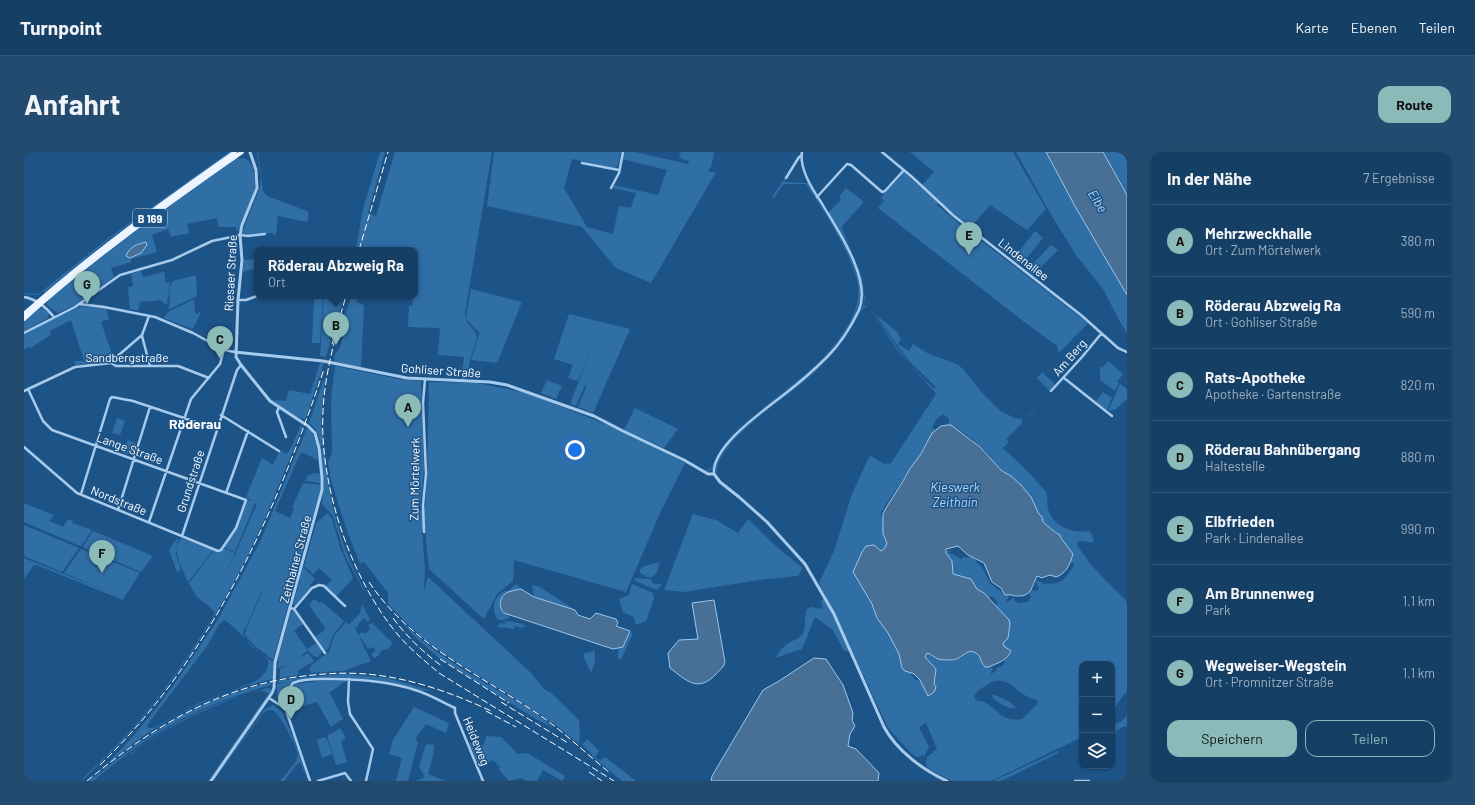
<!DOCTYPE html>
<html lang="de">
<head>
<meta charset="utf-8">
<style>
  body { margin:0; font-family:Barlow,sans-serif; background:#234a6f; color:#f1f3f6 }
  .controls { position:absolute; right:12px; bottom:12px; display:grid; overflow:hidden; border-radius:8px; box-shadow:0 1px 3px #0004 }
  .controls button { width:36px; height:36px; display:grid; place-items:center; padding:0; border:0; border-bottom:1px solid #35587a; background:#163f66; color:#f1f3f6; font:20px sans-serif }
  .you { position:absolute; left:551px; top:298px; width:14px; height:14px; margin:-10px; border:3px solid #fff; border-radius:50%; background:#1a73e8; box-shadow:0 0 0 6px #1a73e833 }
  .badge { display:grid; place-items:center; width:26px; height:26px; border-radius:50%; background:#8bbbb9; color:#111; font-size:13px; font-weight:700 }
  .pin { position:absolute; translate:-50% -33px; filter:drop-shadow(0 1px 2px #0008) }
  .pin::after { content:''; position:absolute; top:21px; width:14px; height:12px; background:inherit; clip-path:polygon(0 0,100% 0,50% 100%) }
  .popup { position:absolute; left:230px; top:95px; width:164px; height:52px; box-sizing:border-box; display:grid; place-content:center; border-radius:8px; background:#163f66; filter:drop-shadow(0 1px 3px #0005); font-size:13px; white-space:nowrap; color:#9eafbf }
  .popup b { font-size:15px; color:#f1f3f6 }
  .popup::after { content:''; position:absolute; left:50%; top:100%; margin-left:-8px; border:8px solid transparent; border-top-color:#163f66 }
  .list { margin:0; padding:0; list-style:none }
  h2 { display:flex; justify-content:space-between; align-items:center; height:52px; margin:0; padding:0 16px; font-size:17px }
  h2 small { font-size:13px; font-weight:400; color:#9eafbf }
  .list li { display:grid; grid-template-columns:26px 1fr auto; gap:12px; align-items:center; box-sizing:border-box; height:72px; padding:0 16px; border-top:1px solid #35587a }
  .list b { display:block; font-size:15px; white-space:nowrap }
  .list p { margin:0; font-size:13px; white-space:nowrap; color:#9eafbf }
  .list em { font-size:13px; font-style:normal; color:#9eafbf }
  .actions { display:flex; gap:8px; padding:12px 16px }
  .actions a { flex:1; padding:9px 0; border:1px solid #8bbbb9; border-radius:12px; text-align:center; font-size:14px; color:#8bbbb9 }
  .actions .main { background:#8bbbb9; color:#111 }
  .icon { flex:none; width:22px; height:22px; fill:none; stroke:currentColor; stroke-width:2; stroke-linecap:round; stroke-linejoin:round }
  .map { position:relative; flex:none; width:1103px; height:629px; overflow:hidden; border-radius:12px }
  header { display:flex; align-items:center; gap:24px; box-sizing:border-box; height:56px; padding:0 20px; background:#163f66; border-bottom:1px solid #35587a }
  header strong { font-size:19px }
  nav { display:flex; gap:22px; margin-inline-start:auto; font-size:14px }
  .intro { display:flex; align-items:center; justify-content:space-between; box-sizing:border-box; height:96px; padding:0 24px }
  h1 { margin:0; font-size:28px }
  .button { padding:10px 18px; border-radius:12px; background:#8bbbb9; color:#111; font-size:14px; font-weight:700 }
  main { display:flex; gap:24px; padding:0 24px }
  aside { flex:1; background:#163f66; border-radius:12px; box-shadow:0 1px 3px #0004 }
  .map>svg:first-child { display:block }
</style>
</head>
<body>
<header>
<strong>Turnpoint</strong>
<nav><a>Karte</a><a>Ebenen</a><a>Teilen</a></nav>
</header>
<div class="intro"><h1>Anfahrt</h1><a class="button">Route</a></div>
<main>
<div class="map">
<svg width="1103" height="629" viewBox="0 0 1103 629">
  <rect width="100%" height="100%" fill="#1d5488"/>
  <path fill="#306ea6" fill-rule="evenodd" d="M205,0H208L87,86L21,140L20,139L13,143L0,142V141L13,142L17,140L86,85Z
    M234,0L239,39L243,44C248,46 282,58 284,60C285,63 284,67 283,70L254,64L252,83L247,81L226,83L218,81L236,35L237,26L233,1Z
    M356,0H361L344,61L352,64L371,0H468L441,161L443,170L451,180L453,186L446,208L443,225L441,227H437L440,205L414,203L416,176L384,175L385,154H388L389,144H391V98H330L332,97L339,57Z
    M470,0H597L594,13L591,16L548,7L540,36L563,75L589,82L595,54L607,56L612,41L589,36L590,33L634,43L643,18L598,7L600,0H611L664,12L665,9L655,6L657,0H689L690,2L687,15L684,17L686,20H692L627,131L592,116L558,75L463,54Z
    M886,0H989L1022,57L1003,78L966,53L947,75L914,49L898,33L910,20Z
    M992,0H1022L1052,56L1103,143V181L1095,168L1079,137L1052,103L1029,66Z
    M1079,0H1103V43Z
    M220,6C225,8 228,13 229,18C236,39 222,58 215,78H212V75H194L193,66L163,72L165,81L160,83L159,82L147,85L144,77L128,83L133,100L107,107V110L87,116L90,125L51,153L33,161L24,154L23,151L26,146C86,96 148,52 211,7Z
    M878,20H880L914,51L913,53L938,74L1064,171L1035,201L1033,194L999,169L854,56L860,49L857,45L877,24L876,23Z
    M761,26L762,27L760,30L784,31C801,63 826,94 835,130C848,185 751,243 717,274C703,287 695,303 686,319L682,320V318L686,317C695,302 703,288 715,275C725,266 736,259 746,251C776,228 806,204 825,172C831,160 836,148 834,134C830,105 799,57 782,32H761L758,34L750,46L748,45Z
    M822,36L840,50L818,74V77L838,125L841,147L842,151C837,144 838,132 836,123C829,101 815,81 804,61L817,48L815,45Z
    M1011,79L1019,86L997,113L989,107Z
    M1027,93L1034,98L1009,123L1003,118Z
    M233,107V116L219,120L220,108Z
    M117,119L119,125L140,120L142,131L146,130L143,153L136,148L122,150L120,149L116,150L114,159L106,157L104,135L109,134L107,122Z
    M172,123L173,144L144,158C148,149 142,138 149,129Z
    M447,137L498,150L473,211L447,208C449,202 454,185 456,181L444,169L442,165Z
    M300,144H320L301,208V205L296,204Z
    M328,144H335L332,150L340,153L337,216L311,210C309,202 312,202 315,197C317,194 317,189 318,186L314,181Z
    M290,146H299L296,191H288Z
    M170,147L171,161L175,162V160H177L170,175L168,177L140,166L144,160Z
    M840,153L843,155L839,156C827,175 817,194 801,210C792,220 781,228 771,237C751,253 690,293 693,322C683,301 741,259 756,248C777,231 800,214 816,191C821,184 827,176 831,168C834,163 836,156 840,153Z
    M58,154L82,156L85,167L77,170L89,205L84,210L52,213L50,209H60L47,168L26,179L27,183L6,196L4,195L0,198V183L5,179L6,180L10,176Z
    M19,156L25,161L24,166L0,179V169L14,157Z
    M846,157L883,209L910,237L912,235L884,208L851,162L873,180L877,187L874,192L885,199L889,192L905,202L933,212L938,216L959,242L975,258L990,266L998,267V271L982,287L985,290L979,296L1006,322L1023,341C1023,346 1023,352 1024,357C1029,375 1050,382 1066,379L1070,388L1068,391L1060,389H1055L1053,393L1067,413L1103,450V540C1099,542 1092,555 1088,559V512H1058V585L967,629H928L905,617L902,613L903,605L913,597L902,571L895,575L905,595L900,604L899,603L895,605H892L887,601L864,576L828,499H820L809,478L791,465L778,497L751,506C755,501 758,495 763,492C769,488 776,487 779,481C783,473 779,464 783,457L788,455L799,457L797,449L802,445L795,431L810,399L828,342L845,305L847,304L860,312L867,311L912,242L909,238L874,199ZM919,262L925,267V273C935,275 957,294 964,302C969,308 973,314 978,319C989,328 999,333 1007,346C1009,348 1009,352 1011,354C1017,367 1023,377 1036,383L1037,386L1048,400L1046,409L1050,412C1047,419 1040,429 1033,431C1029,432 1024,431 1020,432L1011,427L1015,437L1012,439L1007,438L1005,441L1007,445L1004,450L995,451L991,449L990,445L983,451L982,449L985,445L984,442L981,443L966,431L958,415L952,410L951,407L946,404L945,406L940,405L937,407L931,403L925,401L927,397L922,401L927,407L929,422L947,427L953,437L958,439L965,447L967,444L973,449L972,455L982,464L979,491V494L987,499L986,504L980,508L981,510L979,513L973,516L972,519L967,522V520L969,517L967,514L964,515L958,512L957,508L949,499C941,499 938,506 931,508C918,511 913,503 903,501L901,505L906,511L911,515L912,524L910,532L912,535L910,538L903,543L897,529L891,528L886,521L881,519L878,516L875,502L864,481L853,466L848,452L830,420L838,400L842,394L850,393L857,399L861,396L863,391L859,383V365L857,364V360L881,324L883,323C886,316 890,312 894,307C900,298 903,286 911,278L908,275L912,268ZM970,529C988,527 991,539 1004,545C1007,547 1011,547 1014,549L1013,552L998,567C978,570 977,560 962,551C957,547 952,552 950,544L956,537Z
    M545,162L606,177L569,261L554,255L563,233H561L552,254L546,252L569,192L554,229L544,226L549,213L530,207Z
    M1084,209L1099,222L1093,230L1095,231L1091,239L1076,228V214L1078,216Z
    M296,211H300L281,268L272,264L247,248L262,249L265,238L286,242Z
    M311,214L374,227L397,229L400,315L396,358L401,356L403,327L405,230L453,231L503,241L599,279L661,311L636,361L602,440L490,408L489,429L473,442L460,467L405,417L401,379H398L401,416L400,439L404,425L506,520L521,538L527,541L555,568L556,579L555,592C512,554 462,531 416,499C396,485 380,469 364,452V441L340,410L336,412L322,376L307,328L304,310L308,301L307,248Z
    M1018,220L1031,232L1007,262L1000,265L1006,262L1026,239L1013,226Z
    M301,224L297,268L300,294H296C295,285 294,277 285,271Z
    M523,228L538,234L532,247L517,241Z
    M1096,232L1103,237V247L1091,258L1084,259Z
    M1079,240L1088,246L1083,258L1072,249Z
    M611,256L654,277L640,296L600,278Z
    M93,266L101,269L96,283L88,281Z
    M277,273L279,274C262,315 246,357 227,397C195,463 154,525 106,580C95,593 83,604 72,615C67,620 62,626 56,629C75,611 93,594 110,574C140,540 165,503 189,465L191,460L182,452L212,402V400L233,352L231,351L211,400L200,395L212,376L223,348L228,349L222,345L238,306L249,313L256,298L262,302L266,298Z
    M283,276C293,282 293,297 294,308L277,300L251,359L266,366L270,357L268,356L279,331L296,333V338L249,508L231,494L221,483L223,474L239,439H238L219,481C220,490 241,505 249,510V527C208,536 168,553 133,575C114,587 98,600 81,614L106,588L130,559L154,527L193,469L236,390ZM200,468L205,471L244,508C246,518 238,526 230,530L175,551L129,576H125L123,574L127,568L183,494L196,471Z
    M104,288L112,292L109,303L100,301Z
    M300,296C304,344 316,397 341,438L339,437L321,404L309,364L298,352L300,332L296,298Z
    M288,321L296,322V331L281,329L284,323H287Z
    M0,351L30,363L25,369L39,375L44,367L49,369L48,371L68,378L58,393L56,394L0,370Z
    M304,361L308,367L316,395L329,426L312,445L302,436V434L308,428L295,416L289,422L280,414L292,371Z
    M669,362L692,368L714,381L724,367L755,397L779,416L774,424L734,428L661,440L640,438Z
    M0,373L55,396L38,420L0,404Z
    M69,379L129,404L117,420L60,396L59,394Z
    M154,385L152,403L157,418L153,420L145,398Z
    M157,386L189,398L164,430C158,416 147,400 157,386Z
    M199,396L211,401V403L182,452L172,444L165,431L190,398L197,400Z
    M57,397L116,421L100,446L40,421Z
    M0,406L100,446L99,448L13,413H10L0,427Z
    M636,410C634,416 633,423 626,426L616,421V418L618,415Z
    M279,415L291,427L286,433L287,436L271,454L269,452L275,431L277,430L275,429Z
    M611,426L626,427L630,432H638L634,437H630L612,429L610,428Z
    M493,432L497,437L491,439L477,458L480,461L486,463L485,466L479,468H474C467,458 469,446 480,439C484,439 487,438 489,434Z
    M608,432L629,441L630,447L622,469L612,473L610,465L599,460L595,447L605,443Z
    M508,433L516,435L551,458L510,445Z
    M290,447L295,451L298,450L320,469L309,483L305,495L303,498L299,497L291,485L302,477L285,453Z
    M338,452L346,468L343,470L341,466L336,470L331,478L333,479L334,483L338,480L341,482L346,477L344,473L348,471L369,491L363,498L360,497L356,500L355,503L351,506L347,503L351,499L350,495L344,497L337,486L336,487L347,509L319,519L287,521L285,516L290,511L305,500L310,484L322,470L325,473L336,461Z
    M269,458L279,472L270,479L283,497L292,491L297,497V502L294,505L290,504L283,498C277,506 264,514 253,516L255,509H253L267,460Z
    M375,467C412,505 461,531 506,557L518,566L529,576L512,567L415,506L389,483Z
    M484,469L499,472L502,474L497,476L491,474L490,477L473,475L476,471L482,472L480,470Z
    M606,479L609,482L597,507H594V497L601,492Z
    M571,499V510L567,521L559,504L561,501Z
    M284,501L290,509L275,518L274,523L256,526V517Z
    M319,522L364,526L407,539C391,538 375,532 359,529C329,525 297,526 267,529H270L256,548L253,546V532L264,530L255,531L253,529L294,524Z
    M294,529H322L305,541L308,545L319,567L307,575L293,550L273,556L270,552L264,555L258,550L271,532Z
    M248,530L247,533C208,544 170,558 135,580C112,594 90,612 69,629H65C91,609 116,589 144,572C176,552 212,539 248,530Z
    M243,536L247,537L246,541L185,629H184L245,541C243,541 241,539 239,539C235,538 228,541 224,542C184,553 138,575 107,603L106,602C148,571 193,550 243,536Z
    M967,542C974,544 989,550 992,556C984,558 970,549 967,542Z
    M249,553L258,560L270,588L284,629L276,610L272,613L260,629H256C260,624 274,609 274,603C273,595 257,564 250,559C247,557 242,558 239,561L190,629L240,558Z
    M390,555L425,571L422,581L402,572L391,587L394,590L384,629H372L378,606L365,602L369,588Z
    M1103,563V574L1098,575L1088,582V574L1098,569Z
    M316,576L322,586L317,590L323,610L312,613L303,583L307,582Z
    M462,584L477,585L494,602L503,601L541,624L538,629L519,618L513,629H503L498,626L485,629L475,618L476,615L469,608L455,614L445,591L460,593Z
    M300,585L303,587L308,602L298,606L293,588Z
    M563,587L575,599L571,605L576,609L581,605L612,629H598L567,603L568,602L558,593Z
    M402,592L410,593L409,603L404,622L421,629H392L401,625L395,615Z
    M1034,599V601L977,629H969Z"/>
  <path fill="#487096" stroke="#9ac7ed" d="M1022,0H1079L1103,43V143L1052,56Z
    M122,90L123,93L117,101L106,106L102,104C105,95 113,92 122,90Z
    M923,273H927L956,295L978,319L987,324L997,333L1007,345L1015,362L1018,365L1019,370C1025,375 1030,380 1036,383L1037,386L1049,402C1046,412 1043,421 1032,425L1026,423L1017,426L1016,425L1013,424C1008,433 1008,445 994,444C989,444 986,442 981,443L977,436L968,430L960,411L944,403L934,394L922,397V401L928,409L929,422L947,427L953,437L960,441L985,468L986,472L984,486L979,491L980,494L987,499C984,508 972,512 964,515H961C958,512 957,508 955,504C944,492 939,508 927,508C923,508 918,508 914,507C910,505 907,502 903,501L901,505L912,517L910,532L912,535L910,540L904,544L896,528L890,522L881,519L878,516L875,502L864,481L853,466L848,452L829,420L838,400L842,394L850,393L857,399L861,396L863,391L859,382V362L862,356L879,329L885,318L897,302L908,281L917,274Z
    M497,437L510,445L551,458L554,463L566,467L572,461L592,467L594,471L592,474L606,479L599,495L589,497L480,461C473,453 476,441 488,439C490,438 494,438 497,437Z
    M690,448L701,510C700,515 696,518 692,522C674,541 663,529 646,516L644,501L655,488L674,487L668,451Z
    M790,506L802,507L819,533L829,561L828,568L831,574L826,582L824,594L832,597L855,621L854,629H687L688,624L739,538L755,529Z"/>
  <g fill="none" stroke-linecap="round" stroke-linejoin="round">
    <path stroke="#a7cbec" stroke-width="2.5" d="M858,0L887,24L930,64L1057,163L1094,196L1103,200
      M558,11L595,18
      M762,26L775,5L778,3
      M587,36L595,21L599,0
      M793,45L823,12L827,13L858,40L861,39L880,18
      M0,145C13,147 22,155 30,165
      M214,148H222L233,144
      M56,152L80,155L131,165L169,181L200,198L211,200
      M0,181L51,155L96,123L148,108L188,89L217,83L224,84L241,82
      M118,184L126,214
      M87,211L89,208L118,183L125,164
      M1040,226L1088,264
      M0,239L51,215L87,211L92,214H154L185,226
      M1027,239L1058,205L1077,182
      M255,255L253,260L262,285
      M197,263L255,299
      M0,295L53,341L194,399L197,398L212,376L222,348L28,278L19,269L4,237
      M690,322C687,294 742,257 762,241C776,230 790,218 803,205C816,192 827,175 835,158C848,126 812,76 797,50C788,37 775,16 778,0
      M202,341L224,279
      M57,342L86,247L88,245L109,249L193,277
      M94,358L126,255
      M125,370L167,247L196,212L200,198
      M400,380L399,353L402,322L399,251L401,227
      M158,384L213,218L217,213
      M266,456L270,457L301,501
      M270,457L288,436L295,433L300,434L321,454
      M325,527L324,550L326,562L349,597L342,629
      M245,546L259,555L262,558L286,629
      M255,552L269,531C280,526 295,527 306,527C335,527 364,529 391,538C405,542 418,550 431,556V561L459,629
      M294,629L321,621L327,629
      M1051,629H1065"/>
    <path stroke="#a7cbec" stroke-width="3" d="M211,200L299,209L383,226L466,230L483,233L570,264L599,279L660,308L684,322H690L696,330L715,345L743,370L781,412L810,462L860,575C873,599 899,618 923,629
      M187,629L248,541L250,536L251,510L298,338V326L295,296L291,281L284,274L246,249L217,213L212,205L214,148L218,108L216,83L218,73L233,36L232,18L226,0"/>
    <path stroke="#ecf4ff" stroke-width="4" d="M0,162C67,102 138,51 211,0
      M0,167C68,105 143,53 218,0"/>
    <path stroke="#fff" stroke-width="1" stroke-dasharray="7 3" stroke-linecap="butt" d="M335,98L364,0
      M311,187C305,211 300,235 299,259C295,333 327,428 375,484C387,498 401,509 415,521L590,629
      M308,192L322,144
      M345,430C385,490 450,520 508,558C536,576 560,600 586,621
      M369,466C383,485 400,501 419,515
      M416,507L485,551
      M477,550L544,591
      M462,559L492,575
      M76,613C187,506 252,361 300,217
      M565,620L578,629
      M63,629C128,575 195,534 280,524C304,521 328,520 352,523C392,528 431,542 467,559"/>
  </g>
  <g text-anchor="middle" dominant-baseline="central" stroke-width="3" stroke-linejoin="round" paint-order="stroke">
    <rect fill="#1d5488" stroke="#bbccdb" stroke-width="1" x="109" y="57" width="34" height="18" rx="3"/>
    <g font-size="11" font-weight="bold" fill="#fff">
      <text x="126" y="66">B 169</text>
    </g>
    <g font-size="12" fill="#fff" stroke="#1d5488">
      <text transform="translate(1000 107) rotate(38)">Lindenallee</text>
      <text transform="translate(206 121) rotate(-87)">Riesaer Straße</text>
      <text x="103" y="205">Sandbergstraße</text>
      <text transform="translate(1045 205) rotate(-49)">Am Berg</text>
      <text transform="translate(417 218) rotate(4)">Gohliser Straße</text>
      <text transform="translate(106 296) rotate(20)">Lange Straße</text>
      <text transform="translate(390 327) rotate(-89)">Zum Mörtelwerk</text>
      <text transform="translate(166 329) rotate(-72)">Grundstraße</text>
      <text transform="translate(95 348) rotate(22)">Nordstraße</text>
      <text transform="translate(271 407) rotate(-75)">Zeithainer Straße</text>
      <text transform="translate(453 589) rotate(68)">Heideweg</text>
    </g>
    <g font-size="13" font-style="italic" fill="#b2d5f3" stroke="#1d5488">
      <text transform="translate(1074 49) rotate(59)">Elbe</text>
      <text x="931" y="335">Kieswerk<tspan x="931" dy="15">Zeithain</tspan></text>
    </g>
    <g font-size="14" font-weight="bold" fill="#fff" stroke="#1d5488">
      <text x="171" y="271">Röderau</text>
    </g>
  </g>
</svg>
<div class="controls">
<button>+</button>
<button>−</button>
<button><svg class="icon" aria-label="layers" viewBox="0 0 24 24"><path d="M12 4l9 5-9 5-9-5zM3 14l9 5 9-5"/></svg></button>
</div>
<div class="you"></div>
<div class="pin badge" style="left:384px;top:275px">A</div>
<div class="pin badge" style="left:312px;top:193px">B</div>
<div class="popup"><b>Röderau Abzweig Ra</b>Ort</div>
<div class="pin badge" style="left:196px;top:207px">C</div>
<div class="pin badge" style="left:267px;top:567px">D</div>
<div class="pin badge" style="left:945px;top:103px">E</div>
<div class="pin badge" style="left:78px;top:421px">F</div>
<div class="pin badge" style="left:63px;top:152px">G</div>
</div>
<aside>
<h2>In der Nähe<small>7 Ergebnisse</small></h2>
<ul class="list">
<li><span class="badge">A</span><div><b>Mehrzweckhalle</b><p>Ort · Zum Mörtelwerk</p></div><em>380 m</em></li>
<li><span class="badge">B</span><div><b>Röderau Abzweig Ra</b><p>Ort · Gohliser Straße</p></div><em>590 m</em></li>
<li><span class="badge">C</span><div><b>Rats-Apotheke</b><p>Apotheke · Gartenstraße</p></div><em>820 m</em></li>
<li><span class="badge">D</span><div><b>Röderau Bahnübergang</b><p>Haltestelle</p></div><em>880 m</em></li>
<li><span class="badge">E</span><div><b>Elbfrieden</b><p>Park · Lindenallee</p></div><em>990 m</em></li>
<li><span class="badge">F</span><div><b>Am Brunnenweg</b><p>Park</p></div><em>1.1 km</em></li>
<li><span class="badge">G</span><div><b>Wegweiser-Wegstein</b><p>Ort · Promnitzer Straße</p></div><em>1.1 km</em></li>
</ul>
<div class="actions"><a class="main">Speichern</a><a>Teilen</a></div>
</aside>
</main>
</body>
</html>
